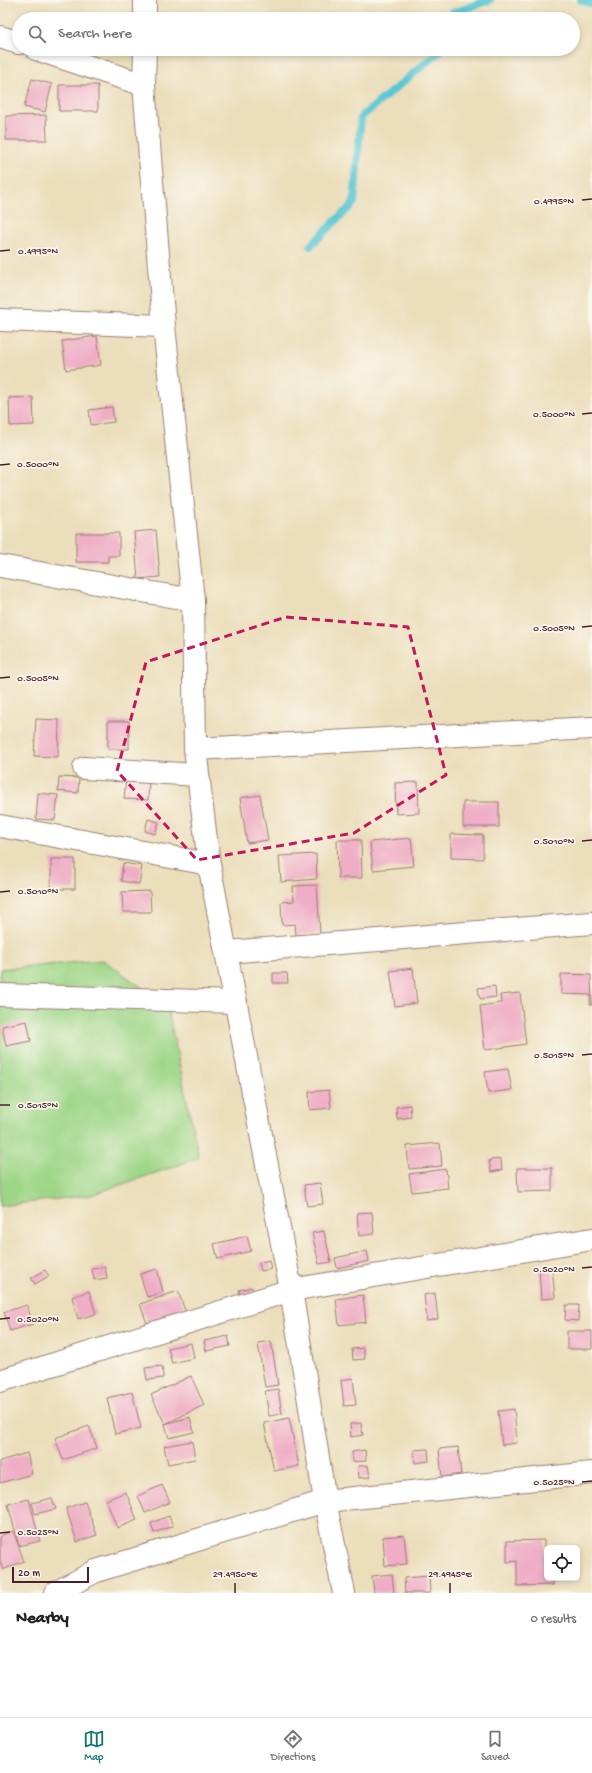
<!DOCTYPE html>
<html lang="en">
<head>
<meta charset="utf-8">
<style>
  body { margin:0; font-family:"Gochi Hand",sans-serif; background:#f2f2f2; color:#222 }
  .controls { position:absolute; right:12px; bottom:12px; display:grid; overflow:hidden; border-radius:6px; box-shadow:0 2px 6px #0003 }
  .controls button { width:36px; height:36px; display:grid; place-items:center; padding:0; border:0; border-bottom:1px solid #e0e0e0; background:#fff; color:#222; font:20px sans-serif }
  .scale { position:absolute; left:12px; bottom:10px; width:77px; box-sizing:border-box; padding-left:4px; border:2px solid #4a1f2b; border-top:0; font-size:11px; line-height:14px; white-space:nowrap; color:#4a1f2b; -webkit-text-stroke:3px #fbf7ec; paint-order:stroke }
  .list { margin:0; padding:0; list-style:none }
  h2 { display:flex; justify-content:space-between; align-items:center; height:52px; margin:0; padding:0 16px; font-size:17px }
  h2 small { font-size:13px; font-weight:400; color:#767676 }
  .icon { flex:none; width:22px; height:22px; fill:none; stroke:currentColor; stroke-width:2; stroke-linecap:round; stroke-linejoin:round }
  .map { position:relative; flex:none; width:592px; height:1593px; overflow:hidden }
  .search { position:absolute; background:#fff; box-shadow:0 2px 6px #0003; left:12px; right:12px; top:12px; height:44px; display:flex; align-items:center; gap:10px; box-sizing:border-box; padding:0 14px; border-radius:22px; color:#767676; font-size:15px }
  .sheet { height:124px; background:#fff }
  nav { display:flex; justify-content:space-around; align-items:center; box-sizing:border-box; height:56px; border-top:1px solid #e0e0e0; background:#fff; font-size:11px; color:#767676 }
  nav a { display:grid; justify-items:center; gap:2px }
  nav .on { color:#0f766e }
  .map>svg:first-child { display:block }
</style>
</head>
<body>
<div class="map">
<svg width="592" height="1593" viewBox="0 0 592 1593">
  <rect width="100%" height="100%" fill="#fbf7ec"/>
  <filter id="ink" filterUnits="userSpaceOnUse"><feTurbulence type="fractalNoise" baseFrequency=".025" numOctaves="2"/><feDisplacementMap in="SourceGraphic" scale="8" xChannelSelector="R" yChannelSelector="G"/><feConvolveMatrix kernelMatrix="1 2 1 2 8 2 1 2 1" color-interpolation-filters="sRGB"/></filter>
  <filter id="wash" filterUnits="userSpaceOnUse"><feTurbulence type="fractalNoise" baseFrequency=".012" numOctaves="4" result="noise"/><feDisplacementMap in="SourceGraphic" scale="16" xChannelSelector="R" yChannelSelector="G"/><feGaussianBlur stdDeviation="0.9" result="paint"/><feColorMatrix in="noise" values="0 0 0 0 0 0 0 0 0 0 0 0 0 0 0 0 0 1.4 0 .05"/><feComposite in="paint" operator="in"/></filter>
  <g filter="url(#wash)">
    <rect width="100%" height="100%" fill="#ebdebb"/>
    <path fill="#9ed687" stroke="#747a59" d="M103,960L167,1005L199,1158L91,1195L0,1206V969Z"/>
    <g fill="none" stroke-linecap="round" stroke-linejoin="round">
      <path stroke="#5ac6d3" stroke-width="8" d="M581,0L592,4
        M450,19L452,13L490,0
        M310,246L354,203L361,117L439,52L440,49"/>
    </g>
    <g id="blocks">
      <path fill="#efaec6" d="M32,79L52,84L45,112L24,107Z
        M59,85H98V111H59Z
        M46,115L47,140H6V116Z
        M97,336L101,365L66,370L62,341Z
        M33,397L34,425L10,426L9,398Z
        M112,407L114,422L91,425L89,410Z
        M156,530L160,577L138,579L134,532Z
        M76,533H119V556H108V562H76Z
        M36,719L59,720L58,757L34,756Z
        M108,721H129V749H108Z
        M59,777L79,778L78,793L58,791Z
        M126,778L149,780L148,800L124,799Z
        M418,782L419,813L396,814L395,783Z
        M38,793L58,795L55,820L36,819Z
        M260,795L268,840L247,843L240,798Z
        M463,802H499V827H463Z
        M148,819L159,822L155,834L145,831Z
        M451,834L483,835V859L451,858Z
        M411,838L414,866L373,870L370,842Z
        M337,840H361L362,878H338Z
        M316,854L317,879L281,882L279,856Z
        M51,859H75V889H51Z
        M123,863L142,866L139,884L121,881Z
        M317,885L320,934L296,935L295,924L282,925L281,902L294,901L293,886Z
        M150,891L151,912H123L122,892Z
        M413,968L417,1003L395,1006L390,971Z
        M273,973H287L288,983H273Z
        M561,974L591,975L592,1005H590V995L561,994Z
        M495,986L496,997L480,999L478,988Z
        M520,993L526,1044L485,1050L480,1006L501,1003L500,995Z
        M27,1021L31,1041L6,1046L2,1026Z
        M508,1069L512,1090L488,1093L485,1072Z
        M329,1090L331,1108L310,1110L309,1092Z
        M410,1105L411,1117L397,1119L396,1107Z
        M440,1143L442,1166L409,1169L407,1146Z
        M501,1159L502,1170L491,1172L489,1160Z
        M517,1168H552V1191L518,1192Z
        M446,1169L448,1188L412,1192L409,1174Z
        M320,1183L323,1204L307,1206L304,1185Z
        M372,1212L374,1234L359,1236L357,1213Z
        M324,1231L331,1262L319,1264L312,1233Z
        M247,1236L251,1251L218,1259L214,1244Z
        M367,1251L369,1261L337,1268L335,1258Z
        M269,1260L271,1269L261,1271L259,1263Z
        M105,1267L107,1278L94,1280L92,1269Z
        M552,1267L555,1298L541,1299L539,1269Z
        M157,1269L163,1292L147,1297L140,1274Z
        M45,1270L49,1276L35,1284L31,1278Z
        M252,1287L254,1296L241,1299L239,1290Z
        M89,1291L96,1314L78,1319L72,1297Z
        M178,1291L186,1313L148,1326L140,1304Z
        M435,1293L438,1319L427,1321L424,1295Z
        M363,1295L366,1322L339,1325L336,1299Z
        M27,1305L33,1324L10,1331L4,1312Z
        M566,1305H579L578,1321L565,1320Z
        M567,1331H592V1349H567Z
        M228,1336L230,1346L206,1351L204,1341Z
        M271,1341L278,1385L265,1387L258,1343Z
        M191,1343L194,1358L172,1363L168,1348Z
        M363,1348L365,1359L353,1360L352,1349Z
        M162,1366L163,1378L147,1380L145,1368Z
        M191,1376L204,1405L165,1424L190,1417L194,1432L169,1438L165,1424L151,1395Z
        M353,1378L356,1405L344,1406L341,1380Z
        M278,1389L282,1414L269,1416L265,1391Z
        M132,1392L141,1428L115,1434L107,1398Z
        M514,1409L517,1443L502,1445L498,1411Z
        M289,1418L299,1466L274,1471L264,1423Z
        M361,1423L363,1435L351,1437L350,1424Z
        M89,1426L97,1448L63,1460L55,1438Z
        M192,1441L195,1459L168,1464L164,1446Z
        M458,1447L461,1474L442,1477L439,1449Z
        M428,1449L429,1461L415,1463L414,1450Z
        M365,1450L366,1461L353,1462L352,1452Z
        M27,1453L32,1474L0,1483V1461Z
        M368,1465L370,1477L359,1478L358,1466Z
        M162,1485L170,1502L145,1513L138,1496Z
        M126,1492L137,1520L117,1528L106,1500Z
        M52,1498L56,1509L35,1514L32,1503Z
        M29,1499L40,1541L19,1546L8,1504Z
        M85,1502L97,1535L77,1542L66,1508Z
        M169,1516L173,1526L154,1533L151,1523Z
        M13,1531L24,1561L3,1570L0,1562V1536Z
        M404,1535L407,1564L385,1566L383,1537Z
        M544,1540V1556L547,1555V1578H552L553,1585L517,1586V1561L507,1562V1541Z
        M392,1574L394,1593H374L372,1576Z
        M429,1576L430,1593H405L404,1578Z"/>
    </g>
  </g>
  <g filter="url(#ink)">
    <use href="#blocks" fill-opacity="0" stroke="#9a7e73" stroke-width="1"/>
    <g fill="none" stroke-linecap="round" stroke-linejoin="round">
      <defs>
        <path id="minor" d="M145,19V0
          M0,37L19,43
          M36,49L144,85
          M145,49L144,85L164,326L193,600L195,749L209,864L291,1290L325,1501L344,1593
          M0,320L164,326
          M0,566L193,600
          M195,749L592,728
          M84,768L198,775
          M0,826L209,864
          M227,952L592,923
          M0,995L236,1002
          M0,1381L291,1290L592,1239
          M55,1593L96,1571L325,1501L592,1473"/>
      </defs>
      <use href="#minor" stroke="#9a7e73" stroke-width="24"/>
      <use href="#minor" stroke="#fff" stroke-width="22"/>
    </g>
  </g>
  <path fill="none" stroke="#c2185b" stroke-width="3" stroke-dasharray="8 5" stroke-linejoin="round" d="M286,617L408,627L446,775L354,833L197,860L117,771L146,662Z"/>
  <path fill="none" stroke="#4a1f2b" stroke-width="1.5" d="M582,200L592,199M0,251L10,250M582,414L592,413M0,465L10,464M582,627L592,626M0,678L10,677M582,841L592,840M0,892L10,891M582,1055L592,1054M0,1105H10M582,1268L592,1267M0,1319L10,1318M582,1482L592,1481M0,1533L10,1532M235,1583V1593M450,1583V1593"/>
  <g font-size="10" text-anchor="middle" fill="#4a1f2b" stroke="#fbf7ec" stroke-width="3.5" stroke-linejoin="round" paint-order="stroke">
    <text x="554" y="204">0.4995°N</text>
    <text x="38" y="254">0.4995°N</text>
    <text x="554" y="417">0.5000°N</text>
    <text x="38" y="467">0.5000°N</text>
    <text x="554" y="631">0.5005°N</text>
    <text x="38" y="681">0.5005°N</text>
    <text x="554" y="844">0.5010°N</text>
    <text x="38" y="894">0.5010°N</text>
    <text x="554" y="1058">0.5015°N</text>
    <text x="38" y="1108">0.5015°N</text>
    <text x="554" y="1272">0.5020°N</text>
    <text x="38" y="1322">0.5020°N</text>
    <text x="554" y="1485">0.5025°N</text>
    <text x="38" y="1535">0.5025°N</text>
    <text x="235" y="1577">29.4950°E</text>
    <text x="450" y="1577">29.4945°E</text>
  </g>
</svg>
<div class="controls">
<button><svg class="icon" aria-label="locate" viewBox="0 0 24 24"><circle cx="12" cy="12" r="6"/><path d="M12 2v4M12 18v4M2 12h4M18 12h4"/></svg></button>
</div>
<div class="scale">20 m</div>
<div class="search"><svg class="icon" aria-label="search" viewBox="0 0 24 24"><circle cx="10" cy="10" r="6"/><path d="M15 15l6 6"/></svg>Search here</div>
</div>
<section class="sheet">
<h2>Nearby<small>0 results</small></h2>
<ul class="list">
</ul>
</section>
<nav>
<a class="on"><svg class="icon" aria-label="map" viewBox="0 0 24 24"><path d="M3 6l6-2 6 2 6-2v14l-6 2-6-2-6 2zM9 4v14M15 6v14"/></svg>Map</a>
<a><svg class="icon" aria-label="directions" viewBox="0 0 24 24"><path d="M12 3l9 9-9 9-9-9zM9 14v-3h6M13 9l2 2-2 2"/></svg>Directions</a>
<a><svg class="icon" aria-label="saved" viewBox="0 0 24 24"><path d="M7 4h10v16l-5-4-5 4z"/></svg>Saved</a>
</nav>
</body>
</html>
